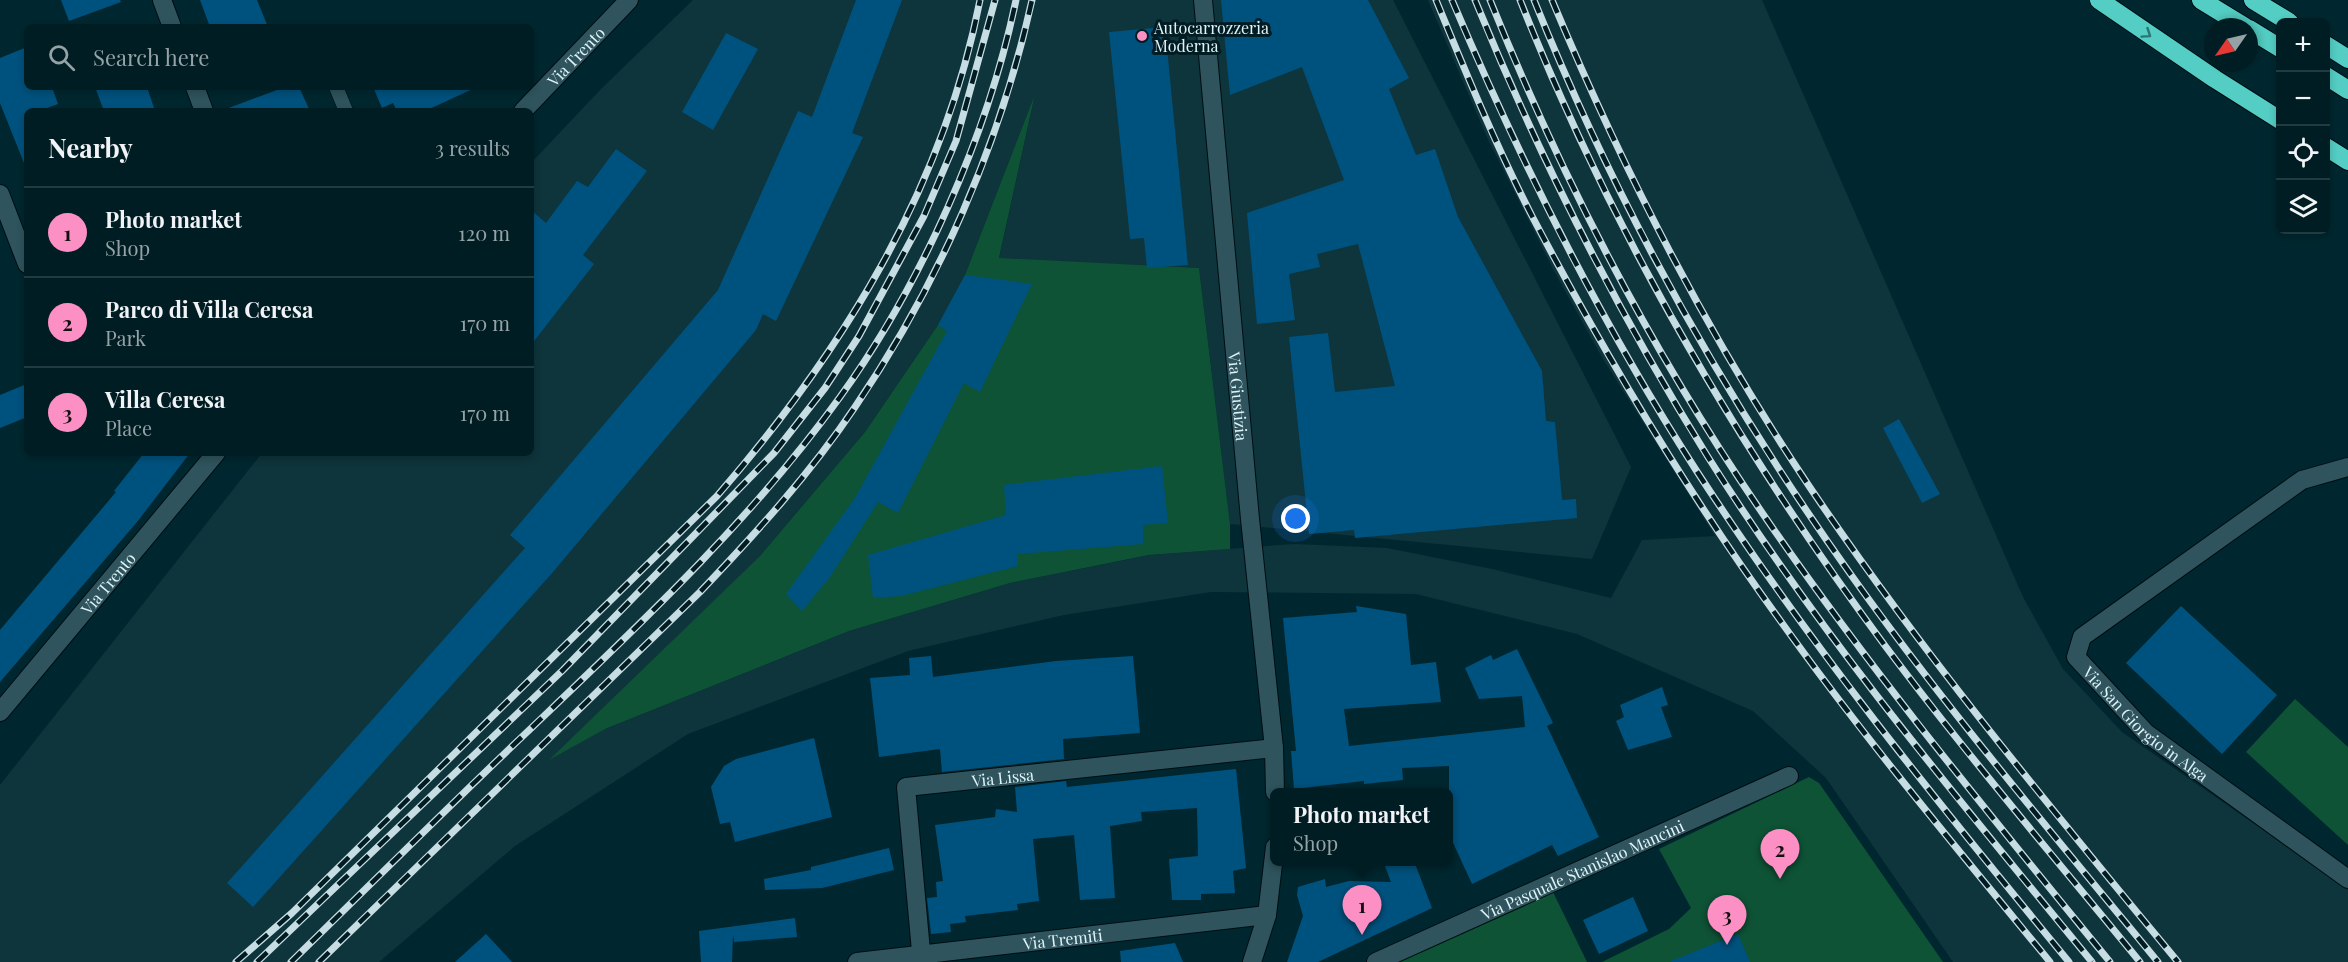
<!DOCTYPE html>
<html lang="en">
<head>
<meta charset="utf-8">
<style>
  body { margin:0; font-family:"Playfair Display",serif; background:#0a262b; color:#f1f3f6 }
  .controls { position:absolute; right:18px; top:18px; display:grid; overflow:hidden; border-radius:9px; box-shadow:0 3px 9px #0003 }
  .controls button { width:54px; height:54px; display:grid; place-items:center; padding:0; border:0; border-bottom:2px solid #223b41; background:#001d23; color:#f1f3f6; font:30px sans-serif }
  .compass { position:absolute; left:2204px; top:18px; width:54px; height:54px; border-radius:50%; background:#001d23; box-shadow:0 3px 9px #0003; rotate:236deg }
  .you { position:absolute; left:1296px; top:519px; width:21px; height:21px; margin:-15px; border:4px solid #fff; border-radius:50%; background:#1a73e8; box-shadow:0 0 0 9px #1a73e833 }
  .badge { display:grid; place-items:center; width:39px; height:39px; border-radius:50%; background:#fc8fc3; color:#111; font-size:20px; font-weight:700 }
  .pin { position:absolute; translate:-50% -50px; filter:drop-shadow(0 2px 3px #0008) }
  .pin::after { content:''; position:absolute; top:32px; width:21px; height:18px; background:inherit; clip-path:polygon(0 0,100% 0,50% 100%) }
  .popup { position:absolute; left:1270px; top:788px; width:183px; height:78px; box-sizing:border-box; display:grid; place-content:center; border-radius:9px; background:#001d23; filter:drop-shadow(0 2px 4px #0005); font-size:20px; white-space:nowrap; color:#95a2a6 }
  .popup b { font-size:22px; color:#f1f3f6 }
  .popup::after { content:''; position:absolute; left:50%; top:100%; margin-left:-12px; border:12px solid transparent; border-top-color:#001d23 }
  .list { margin:0; padding:0; list-style:none }
  h2 { display:flex; justify-content:space-between; align-items:center; height:78px; margin:0; padding:0 24px; font-size:26px }
  h2 small { font-size:20px; font-weight:400; color:#95a2a6 }
  .list li { display:grid; grid-template-columns:39px 1fr auto; gap:18px; align-items:center; box-sizing:border-box; height:90px; padding:0 24px; border-top:2px solid #223b41 }
  .list b { display:block; font-size:22px; white-space:nowrap }
  .list p { margin:0; font-size:20px; white-space:nowrap; color:#95a2a6 }
  .list em { font-size:20px; font-style:normal; color:#95a2a6 }
  .icon { flex:none; width:33px; height:33px; fill:none; stroke:currentColor; stroke-width:2; stroke-linecap:round; stroke-linejoin:round }
  .map { position:relative; flex:none; width:2348px; height:962px; overflow:hidden }
  .search { position:absolute; background:#001d23; box-shadow:0 3px 9px #0003; left:24px; top:24px; width:510px; height:66px; display:flex; align-items:center; gap:15px; box-sizing:border-box; padding:0 21px; border-radius:9px; color:#95a2a6; font-size:22px }
  .panel { position:absolute; background:#001d23; box-shadow:0 3px 9px #0003; left:24px; top:108px; width:510px; height:348px; border-radius:9px }
  .map>svg:first-child { display:block }
</style>
</head>
<body>
<div class="map">
<svg width="2348" height="962" viewBox="0 0 2348 962">
  <rect width="100%" height="100%" fill="#00272f"/>
  <path fill="#0e343c" d="M693,0H1393L1631,467L1592,559L1230,524L1199,268L999,259L1035,94L965,275L938,325L865,432L759,557L605,729L849,631L1010,583L1150,555L1294,544L1387,548L1492,569L1611,598L1642,540L1715,536L1603,359L1554,271L1486,135L1428,0H1762L2023,597L2063,669L2122,732L2348,889V962H1953L1826,778L1753,711L1577,634L1416,594L1211,592L1064,615L908,651L688,734L515,846L379,962H0V785L262,453H531V163L602,88Z"/>
  <path fill="#0e5336" d="M1035,94L999,258L1199,268L1230,524V549L1149,555L1010,583L849,631L605,729L549,760L759,557L865,432L938,325L965,275Z
    M2295,699L2348,747V845L2246,752Z
    M1809,777L1819,783L1943,962H1602L1669,929L1691,908L1659,849Z
    M1553,892L1587,962H1397Z"/>
  <path fill="#00527e" d="M61,0H120L121,2L69,21Z
    M200,0H257L268,27H210Z
    M856,0H902L852,133L863,137L776,321L763,314L756,330L553,572L253,907L227,883L525,548L510,535L718,290L798,111L812,117Z
    M1221,0H1368L1409,78L1389,89L1416,155L1435,149L1458,217L1542,371L1546,421L1555,422L1562,500L1576,499L1577,518L1355,538L1354,530L1309,534L1289,337L1328,333L1335,392L1395,386L1358,244L1317,254L1320,267L1289,274L1295,320L1257,324L1247,213L1344,180L1302,67L1230,95Z
    M1165,27L1188,265L1147,268L1144,238L1130,239L1109,32Z
    M726,33L758,49L713,130L682,112Z
    M27,47V87H52L58,104L39,111H27L26,168L0,103V58Z
    M95,87H147L155,111H104Z
    M285,87H299L310,111H226V109Z
    M373,87H477L425,111H397L393,103L382,108Z
    M616,149L647,171L583,255L594,264L531,345V210L546,223L577,181L588,187Z
    M965,275L1032,284L980,392L964,383L898,513L878,502L830,577L802,611L786,594L855,498L947,331L938,325Z
    M27,384V417L0,428V395Z
    M1899,419L1940,494L1922,503L1883,428Z
    M144,453H190L137,522L0,682V630L116,492L114,491Z
    M1162,466L1168,523L1143,525V544L1018,554V566L901,596L873,598L868,555L1006,515L1004,485Z
    M1356,606L1406,614L1411,665L1436,662L1441,702L1344,709L1349,746L1525,727L1522,696L1479,699L1465,668L1491,655L1493,660L1517,649L1553,723L1547,726L1599,837L1558,856L1552,845L1472,884L1449,834V766L1402,768L1403,780L1364,784V781L1294,789L1291,751H1296L1283,618L1357,612Z
    M2181,606L2277,695L2222,754L2126,663Z
    M931,656L933,677L1056,661L1133,656L1140,733L1063,739L1064,759L942,772L940,749L879,757L870,678L910,675L909,658Z
    M1662,687L1668,705L1661,707L1672,737L1628,750L1616,721L1624,717L1620,705Z
    M814,738L832,817L735,842L730,822L720,824L711,787L724,766L736,759Z
    M1236,769L1246,868L1233,871L1235,893L1201,894V900H1172L1169,859L1198,856L1197,808L1141,812L1142,821L1110,826L1115,898L1080,900L1074,835L1033,839L1039,901L1017,904L1018,910L965,916L966,922L950,924L951,932L931,934L927,898L937,897L936,882L943,881L935,825L995,817L996,809L1017,812L1015,787L1066,781L1067,787Z
    M889,848L894,870L822,888L765,890L764,879L811,870V867Z
    M1383,861H1414L1432,908L1318,962H1287L1303,916L1297,895L1298,887L1325,879L1326,887L1349,881L1391,882Z
    M1633,897L1648,931L1599,954L1583,920Z
    M795,918L797,937L734,942L733,934L732,962H701L699,931Z
    M486,934L512,962H455Z
    M1738,934L1750,962H1671V961Z
    M1175,943L1183,962H1121L1120,951Z"/>
  <g fill="none" stroke-linecap="round" stroke-linejoin="round">
    <defs>
      <path id="lane" d="M336,87L346,111"/>
      <g id="street">
        <path d="M162,0L172,27"/>
        <path id="s1" d="M1203,0L1250,519L1274,748L1275,792"/>
        <path d="M195,87L204,111"/>
        <path d="M0,194L27,264"/>
        <path id="s2" d="M2348,467L2302,480L2082,637L2076,657L2146,733L2348,879"/>
        <path id="s3" d="M857,962L1267,915"/>
        <path id="s4" d="M922,962L906,787L1274,748"/>
        <path d="M1252,962L1267,915L1275,847"/>
        <path id="s5" d="M1376,962L1789,776"/>
      </g>
      <g id="secondary">
        <path id="s6" d="M523,111L629,0"/>
        <path id="s7" d="M0,712L216,453"/>
      </g>
      <path id="highway" d="M2099,0L2215,79L2280,120
        M2201,0L2245,27
        M2253,0L2289,22
        M2249,29L2280,48
        M2326,45L2348,59
        M2326,76L2348,90
        M2326,147L2348,161"/>
    </defs>
    <use href="#lane" stroke="#000e12" stroke-width="15"/>
    <use href="#street" stroke="#000e12" stroke-width="20"/>
    <use href="#secondary" stroke="#000e12" stroke-width="20"/>
    <use href="#highway" stroke="#000e12" stroke-width="20"/>
    <use href="#lane" stroke="#2f545d" stroke-width="14"/>
    <use href="#street" stroke="#2f545d" stroke-width="18"/>
    <use href="#secondary" stroke="#2f545d" stroke-width="18"/>
    <use href="#highway" stroke="#54cec4" stroke-width="18"/>
    <defs>
      <path id="rail" d="M1436,0C1466,73 1496,146 1532,216C1606,357 1688,494 1782,623C1866,740 1959,851 2050,962
        M1452,0C1521,163 1600,321 1696,470C1808,643 1938,803 2069,962
        M1475,0C1540,159 1617,311 1708,457C1821,636 1958,799 2092,962
        M1490,0C1563,181 1653,354 1763,514C1870,670 1991,816 2110,962
        M1520,0C1611,230 1739,449 1886,647C1967,755 2055,858 2140,962
        M1534,0C1615,201 1723,395 1849,572C1945,707 2053,834 2158,962
        M1552,0C1622,168 1707,334 1809,486C1921,652 2050,807 2178,962
        M236,962L292,913L717,496C842,352 943,190 980,0
        M257,962L563,670L774,453L825,388L859,336L924,216L956,141L995,0
        M291,962C369,886 446,809 525,734C636,628 750,522 840,397C921,285 988,135 1016,0
        M319,962L700,592C755,534 810,474 855,407C938,285 1000,145 1032,0"/>
    </defs>
    <use href="#rail" stroke="#c6dde3" stroke-width="7"/>
    <use href="#rail" stroke="#011c22" stroke-width="4.5" stroke-dasharray="14" stroke-linecap="butt"/>
  </g>
  <defs><path id="oneway-chevron" d="M-2-3.5L2.5 0L-2 3.5" fill="none" stroke-width="1.6" stroke-linecap="round" stroke-linejoin="round" transform="scale(1.5)"/></defs>
  <use stroke="#2a7573" href="#oneway-chevron" transform="translate(2147 34) rotate(34)"/>
  <circle fill="#fc8fc3" stroke="#011c22" stroke-width="2" cx="1142" cy="36" r="6"/>
  <g text-anchor="middle" dominant-baseline="central" stroke-width="6" stroke-linejoin="round" paint-order="stroke">
    <g font-size="16" fill="#dff4f9" stroke="#011c22" text-anchor="start">
      <text x="1154" y="27">Autocarrozzeria<tspan x="1154" dy="18">Moderna</tspan></text>
    </g>
    <g font-size="16" fill="#dff4f9" stroke="#011c22">
      <text stroke="none"><textPath href="#s6" startOffset="76">Via Trento</textPath></text>
      <text stroke="none"><textPath href="#s1" startOffset="398">Via Giustizia</textPath></text>
      <text stroke="none"><textPath href="#s7" startOffset="168">Via Trento</textPath></text>
      <text stroke="none"><textPath href="#s2" startOffset="436">Via San Giorgio in Alga</textPath></text>
      <text stroke="none"><textPath href="#s4" startOffset="273">Via Lissa</textPath></text>
      <text stroke="none"><textPath href="#s5" startOffset="226">Via Pasquale Stanislao Mancini</textPath></text>
      <text stroke="none"><textPath href="#s3" startOffset="207">Via Tremiti</textPath></text>
    </g>
  </g>
</svg>
<div class="controls">
<button>+</button>
<button>−</button>
<button><svg class="icon" aria-label="locate" viewBox="0 0 24 24"><circle cx="12" cy="12" r="6"/><path d="M12 2v4M12 18v4M2 12h4M18 12h4"/></svg></button>
<button><svg class="icon" aria-label="layers" viewBox="0 0 24 24"><path d="M12 4l9 5-9 5-9-5zM3 14l9 5 9-5"/></svg></button>
</div>
<svg class="compass" viewBox="-18 -18 36 36"><path d="M0-13l5 13h-10z" fill="#e53935"/><path d="M0 13l5-13h-10z" fill="#95a2a6"/></svg>
<div class="you"></div>
<div class="pin badge" style="left:1362px;top:935px">1</div>
<div class="popup"><b>Photo market</b>Shop</div>
<div class="pin badge" style="left:1780px;top:879px">2</div>
<div class="pin badge" style="left:1727px;top:945px">3</div>
<div class="search"><svg class="icon" aria-label="search" viewBox="0 0 24 24"><circle cx="10" cy="10" r="6"/><path d="M15 15l6 6"/></svg>Search here</div>
<section class="panel">
<h2>Nearby<small>3 results</small></h2>
<ul class="list">
<li><span class="badge">1</span><div><b>Photo market</b><p>Shop</p></div><em>120 m</em></li>
<li><span class="badge">2</span><div><b>Parco di Villa Ceresa</b><p>Park</p></div><em>170 m</em></li>
<li><span class="badge">3</span><div><b>Villa Ceresa</b><p>Place</p></div><em>170 m</em></li>
</ul>
</section>
</div>
</body>
</html>
